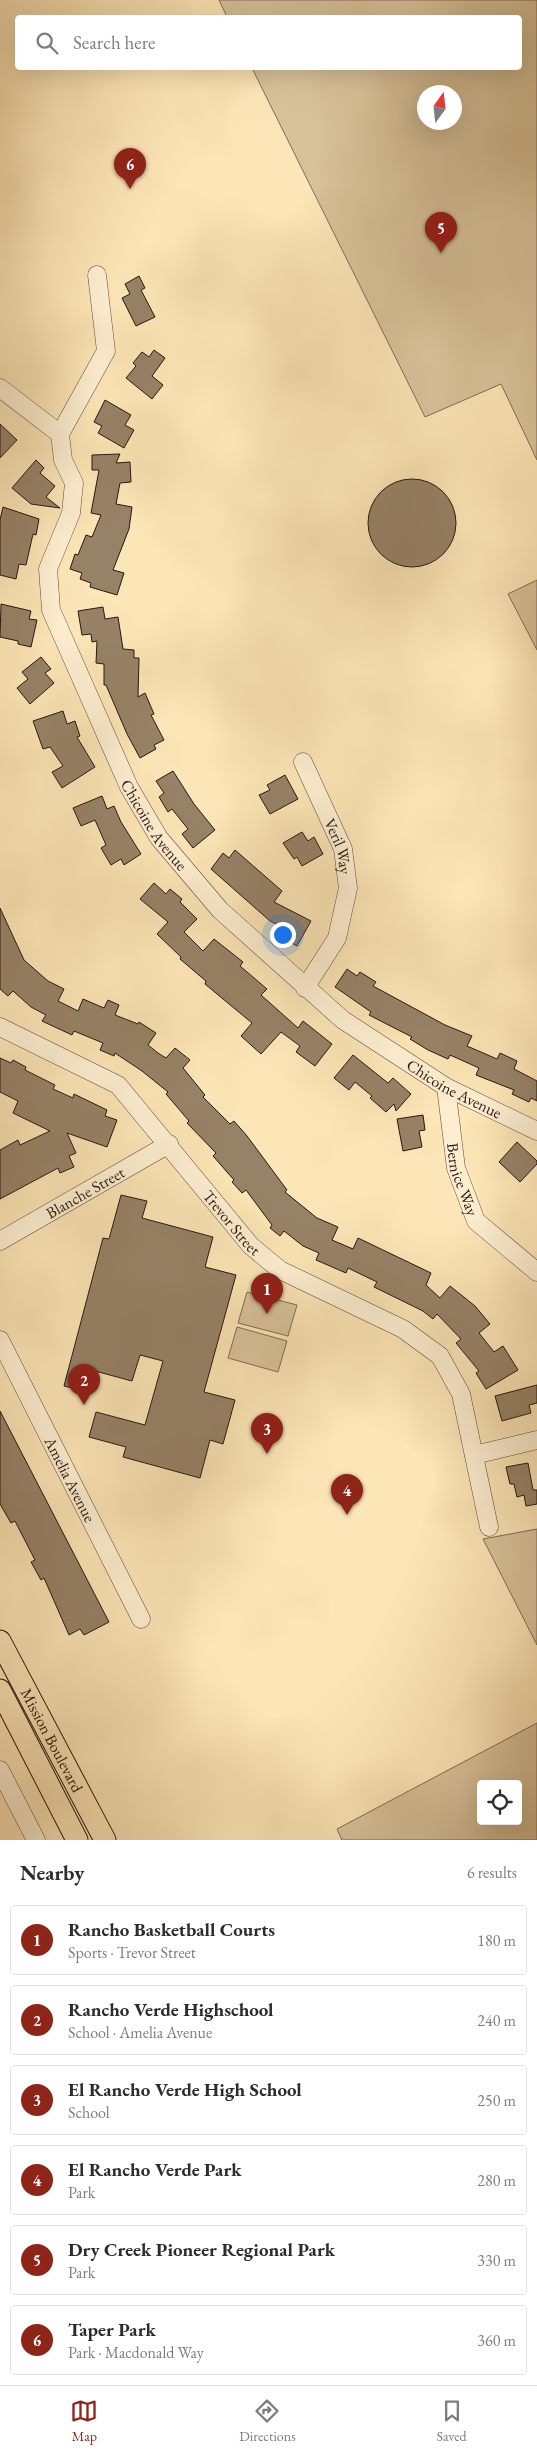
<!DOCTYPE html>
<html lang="en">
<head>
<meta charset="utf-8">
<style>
  body { margin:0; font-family:"EB Garamond",serif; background:#f7f7f7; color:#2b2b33 }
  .controls { position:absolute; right:15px; bottom:15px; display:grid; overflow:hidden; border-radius:5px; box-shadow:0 5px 20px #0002 }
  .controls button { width:45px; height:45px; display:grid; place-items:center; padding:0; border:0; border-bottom:1px solid #e1e1e2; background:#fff; color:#2b2b33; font:25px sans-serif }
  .compass { position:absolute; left:417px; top:85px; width:45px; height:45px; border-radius:50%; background:#fff; box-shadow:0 5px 20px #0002; rotate:15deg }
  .you { position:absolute; left:282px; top:934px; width:18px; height:18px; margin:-12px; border:4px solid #fff; border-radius:50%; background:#1a73e8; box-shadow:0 0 0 8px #1a73e833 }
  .badge { display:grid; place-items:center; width:32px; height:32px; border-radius:50%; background:#8f2418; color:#fff; font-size:16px; font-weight:700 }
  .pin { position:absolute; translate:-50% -41px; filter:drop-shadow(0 1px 2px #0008) }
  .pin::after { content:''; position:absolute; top:26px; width:18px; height:15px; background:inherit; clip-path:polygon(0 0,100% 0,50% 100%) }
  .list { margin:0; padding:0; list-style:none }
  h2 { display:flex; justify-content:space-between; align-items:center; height:65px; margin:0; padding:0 20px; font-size:21px }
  h2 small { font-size:16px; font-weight:400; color:#7c7c81 }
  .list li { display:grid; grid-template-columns:32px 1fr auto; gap:15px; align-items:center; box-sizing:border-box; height:70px; margin:0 10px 10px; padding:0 10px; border:1px solid #e1e1e2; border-radius:5px }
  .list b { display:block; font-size:19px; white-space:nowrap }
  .list p { margin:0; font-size:16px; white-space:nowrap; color:#7c7c81 }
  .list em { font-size:16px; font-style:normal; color:#7c7c81 }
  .icon { flex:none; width:28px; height:28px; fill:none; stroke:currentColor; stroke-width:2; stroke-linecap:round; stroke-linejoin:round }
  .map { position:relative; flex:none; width:537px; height:1840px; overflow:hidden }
  .search { position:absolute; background:#fff; box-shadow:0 5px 20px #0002; left:15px; right:15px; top:15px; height:55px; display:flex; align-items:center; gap:12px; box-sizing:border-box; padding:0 18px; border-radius:5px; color:#7c7c81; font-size:19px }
  .sheet { height:545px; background:#fff }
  nav { display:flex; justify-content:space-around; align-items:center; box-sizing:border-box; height:70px; border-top:1px solid #e1e1e2; background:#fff; font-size:14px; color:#7c7c81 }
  nav a { display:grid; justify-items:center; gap:2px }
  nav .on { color:#8f2418 }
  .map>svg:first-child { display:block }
</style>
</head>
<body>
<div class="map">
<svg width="537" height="1840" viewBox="0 0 537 1840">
  <rect width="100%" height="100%" fill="#fce5b6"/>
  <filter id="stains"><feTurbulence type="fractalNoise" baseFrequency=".004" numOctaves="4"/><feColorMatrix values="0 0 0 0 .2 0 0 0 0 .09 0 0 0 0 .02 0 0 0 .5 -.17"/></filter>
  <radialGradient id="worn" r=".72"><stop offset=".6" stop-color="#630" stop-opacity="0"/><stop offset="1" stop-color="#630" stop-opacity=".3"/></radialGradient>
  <path fill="#d8c29a" stroke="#806c55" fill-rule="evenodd" d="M219,0H537V460L501,384L425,417L252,68H520V18L227,17ZM454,92V122H424V92Z
    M537,580V650L508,594Z
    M247,1292L297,1305L288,1336L238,1323Z
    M237,1327L287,1341L278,1372L228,1358Z
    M537,1529V1645L483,1539Z
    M537,1723V1840H342L337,1829ZM481,1784H518V1821H481Z"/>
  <path fill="#968266" stroke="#271710" d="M139,276L145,288L141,290L155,317L136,326L122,298L130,294L125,284Z
    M154,350L165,358L152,376L163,385L152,399L126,378L136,366L133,363L142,352L149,357Z
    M105,400L131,415L125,425L134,430L124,448L98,433L102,426L94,422Z
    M0,424L17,440L0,458Z
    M120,454L116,463L130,462L131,482L120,483L116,504L132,507L129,529L113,570L124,573L117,595L90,587L91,583L80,579L82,573L70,569L75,554L78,555L86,535L92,537L101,515L91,513L99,470H92V455Z
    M36,460L44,468L40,473L55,486L46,497L60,508L31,504L12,488Z
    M368 523a44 44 0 1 1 88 0a44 44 0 1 1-88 0Z
    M3,507L39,519L36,535L33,534L26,565L19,564L16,579L0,575V520Z
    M1,604L31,611L29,619L37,620L31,647L18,644V641L0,637Z
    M103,607L105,619L118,617L123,649L134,650V658H139L138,697L145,693L154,714L151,715L164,740L154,745L156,749L140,758L127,734L106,685H104V664L96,663L97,641L92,642L91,634L82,635L78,611Z
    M41,657L51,669L45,673L54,683L30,704L17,688L28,679L22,672Z
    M63,711L67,724L75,721L80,736L77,737L95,767L62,788L52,772L63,766L50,747L43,749L33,721Z
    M173,771L194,804L215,830L193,848L182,834L188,829L172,809L168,812L159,797L164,793L156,781Z
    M285,775L298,799L270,814L259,795L270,790L267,785Z
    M102,796L107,809L114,806L121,822L141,854L124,865L121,859L111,865L101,848L106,845L95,820L81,826L73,808Z
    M302,832L308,841L314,837L323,854L302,866L297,857L294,859L283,843Z
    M235,850L282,891L274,902L311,921L297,946L281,937L286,929L270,921L211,869L223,853L229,858Z
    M154,883L166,894L170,889L182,899L180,902L197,919L184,932L203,951L214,939L243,962L240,966L267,989L261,995L298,1028L303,1021L332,1044L315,1066L296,1052L300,1046L281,1032L261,1054L241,1036L252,1023L205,984L206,981L180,959L181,957L157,934L168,922L140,899Z
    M0,908L24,960L48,981L64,989L58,1001L78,1011L83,999L104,1008L108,1000L119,1005L115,1015L138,1024L139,1022L156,1033L148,1045L158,1053L166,1058L175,1048L190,1060L183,1068L205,1095L203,1097L230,1124L234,1121L247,1136L287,1190L285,1192L317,1218L338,1227L332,1240L353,1249L358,1238L431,1273L426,1285L440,1298L450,1286L475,1306L490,1324L479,1333L494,1352L503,1346L518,1370L486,1389L476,1373L479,1371L456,1343L461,1339L437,1314L433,1319L423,1311L374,1287L377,1282L348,1268L346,1273L316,1260L319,1253L303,1246L284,1231L280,1236L270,1228L272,1225L246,1190L242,1193L232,1182L234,1180L213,1156L216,1153L187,1123L189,1121L166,1094L168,1092L142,1071L115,1053L114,1056L100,1050L103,1043L74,1031L72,1035L42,1021L46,1015L31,1007L13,991L8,996L0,989Z
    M347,969L357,976L360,972L376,982L373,986L445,1025L472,1036L467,1046L497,1059L500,1053L517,1061L514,1069L537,1081V1101L531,1098L529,1102L512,1094L514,1090L476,1075L479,1068L450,1055L448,1059L428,1050L410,1039L412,1037L369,1015L371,1012L335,987Z
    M353,1055L388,1083L393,1078L411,1094L396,1111L394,1104L386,1112L370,1098L372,1096L355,1082L349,1090L334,1078Z
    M0,1058L11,1063L13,1060L26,1067L25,1070L55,1085L53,1089L73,1098L74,1094L107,1110L105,1116L117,1120L107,1147L67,1133L76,1153L69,1156L74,1167L60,1173L58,1168L0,1199V1150L18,1140L20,1145L50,1131L13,1113L18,1101L0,1092Z
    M423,1115L425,1130L419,1131L422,1147L403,1151L397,1119Z
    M517,1142L537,1161V1164L520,1182L499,1162Z
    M121,1195L147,1201L142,1218L213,1237L205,1267L236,1275L204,1392L235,1400L223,1444L210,1440L200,1478L123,1457L126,1447L89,1437L96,1412L145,1425L163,1361L140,1355L132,1381L95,1371L89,1392L64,1386L103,1238L109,1239Z
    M537,1385V1403L529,1405L531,1413L502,1421L495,1396Z
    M0,1411L109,1622L84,1635L80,1629L69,1635L44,1578L41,1580L31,1562L35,1560L15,1521L11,1523L0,1504Z
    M528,1463L533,1490H537V1504L526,1506L524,1495L517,1497L514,1484H510L506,1467Z"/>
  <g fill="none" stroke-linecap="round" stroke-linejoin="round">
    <defs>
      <g id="minor">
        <path id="s1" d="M0,388L60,434L63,460L74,483L71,513L48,569L51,610L129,787L159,838L220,910L343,1020L446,1087L537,1131"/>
        <path d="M60,434L106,351L97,275"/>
        <path id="s2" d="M303,762L343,849L348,888L337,938L305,988"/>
        <path id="s3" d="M0,1027L118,1085L251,1246L280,1270L403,1329L440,1356L461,1394L489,1527"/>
        <path id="s4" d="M446,1087L456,1168L476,1221L537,1272"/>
        <path id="s5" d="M0,1241L169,1144"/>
        <path id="s6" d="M0,1340L141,1619"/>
        <path d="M474,1455L537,1440"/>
        <path d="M0,1770L36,1840"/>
      </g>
      <g id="major">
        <path id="s7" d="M0,1641L105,1840"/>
        <path d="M0,1690L77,1840"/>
      </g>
    </defs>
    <use href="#minor" stroke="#5c4a3a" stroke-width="19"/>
    <use href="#major" stroke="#271710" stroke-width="23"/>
    <use href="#minor" stroke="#fdeed0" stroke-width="18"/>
    <use href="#major" stroke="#fce5b6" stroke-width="21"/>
  </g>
  <g text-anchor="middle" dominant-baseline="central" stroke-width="5" stroke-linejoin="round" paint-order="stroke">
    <g font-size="16" fill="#271710" stroke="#fdeed0">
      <text stroke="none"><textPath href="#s1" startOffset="498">Chicoine Avenue</textPath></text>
      <text stroke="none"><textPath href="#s2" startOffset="92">Veril Way</textPath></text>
      <text stroke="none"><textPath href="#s1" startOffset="902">Chicoine Avenue</textPath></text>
      <text stroke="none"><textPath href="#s4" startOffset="94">Bernice Way</textPath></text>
      <text stroke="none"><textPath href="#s5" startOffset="98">Blanche Street</textPath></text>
      <text stroke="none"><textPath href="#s3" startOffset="310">Trevor Street</textPath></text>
      <text stroke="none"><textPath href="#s6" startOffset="156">Amelia Avenue</textPath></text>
      <text stroke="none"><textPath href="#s7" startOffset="112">Mission Boulevard</textPath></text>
    </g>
  </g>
  <rect width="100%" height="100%" filter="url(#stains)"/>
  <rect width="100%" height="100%" fill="url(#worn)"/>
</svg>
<div class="controls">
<button><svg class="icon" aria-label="locate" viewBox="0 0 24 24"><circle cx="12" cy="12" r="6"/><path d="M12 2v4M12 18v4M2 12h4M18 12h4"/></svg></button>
</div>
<svg class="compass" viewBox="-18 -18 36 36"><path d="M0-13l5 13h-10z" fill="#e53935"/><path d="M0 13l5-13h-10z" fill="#7c7c81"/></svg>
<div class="you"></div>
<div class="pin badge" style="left:267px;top:1314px">1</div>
<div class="pin badge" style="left:84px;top:1405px">2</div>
<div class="pin badge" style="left:267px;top:1454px">3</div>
<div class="pin badge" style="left:347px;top:1515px">4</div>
<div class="pin badge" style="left:441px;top:253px">5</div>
<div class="pin badge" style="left:130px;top:189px">6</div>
<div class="search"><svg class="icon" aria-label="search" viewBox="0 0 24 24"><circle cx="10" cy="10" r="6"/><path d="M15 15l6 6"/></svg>Search here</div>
</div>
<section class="sheet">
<h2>Nearby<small>6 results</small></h2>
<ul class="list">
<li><span class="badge">1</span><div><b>Rancho Basketball Courts</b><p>Sports · Trevor Street</p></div><em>180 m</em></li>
<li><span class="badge">2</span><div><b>Rancho Verde Highschool</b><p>School · Amelia Avenue</p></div><em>240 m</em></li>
<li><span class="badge">3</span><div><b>El Rancho Verde High School</b><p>School</p></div><em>250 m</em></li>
<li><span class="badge">4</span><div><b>El Rancho Verde Park</b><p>Park</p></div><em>280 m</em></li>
<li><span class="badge">5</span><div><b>Dry Creek Pioneer Regional Park</b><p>Park</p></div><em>330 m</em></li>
<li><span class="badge">6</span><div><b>Taper Park</b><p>Park · Macdonald Way</p></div><em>360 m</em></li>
</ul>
</section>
<nav>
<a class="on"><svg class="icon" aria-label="map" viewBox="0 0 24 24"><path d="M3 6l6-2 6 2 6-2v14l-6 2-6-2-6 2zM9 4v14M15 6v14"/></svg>Map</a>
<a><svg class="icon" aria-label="directions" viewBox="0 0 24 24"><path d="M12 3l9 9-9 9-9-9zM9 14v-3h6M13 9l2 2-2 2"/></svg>Directions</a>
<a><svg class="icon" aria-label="saved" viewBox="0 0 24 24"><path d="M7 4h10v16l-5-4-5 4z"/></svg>Saved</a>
</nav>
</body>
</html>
